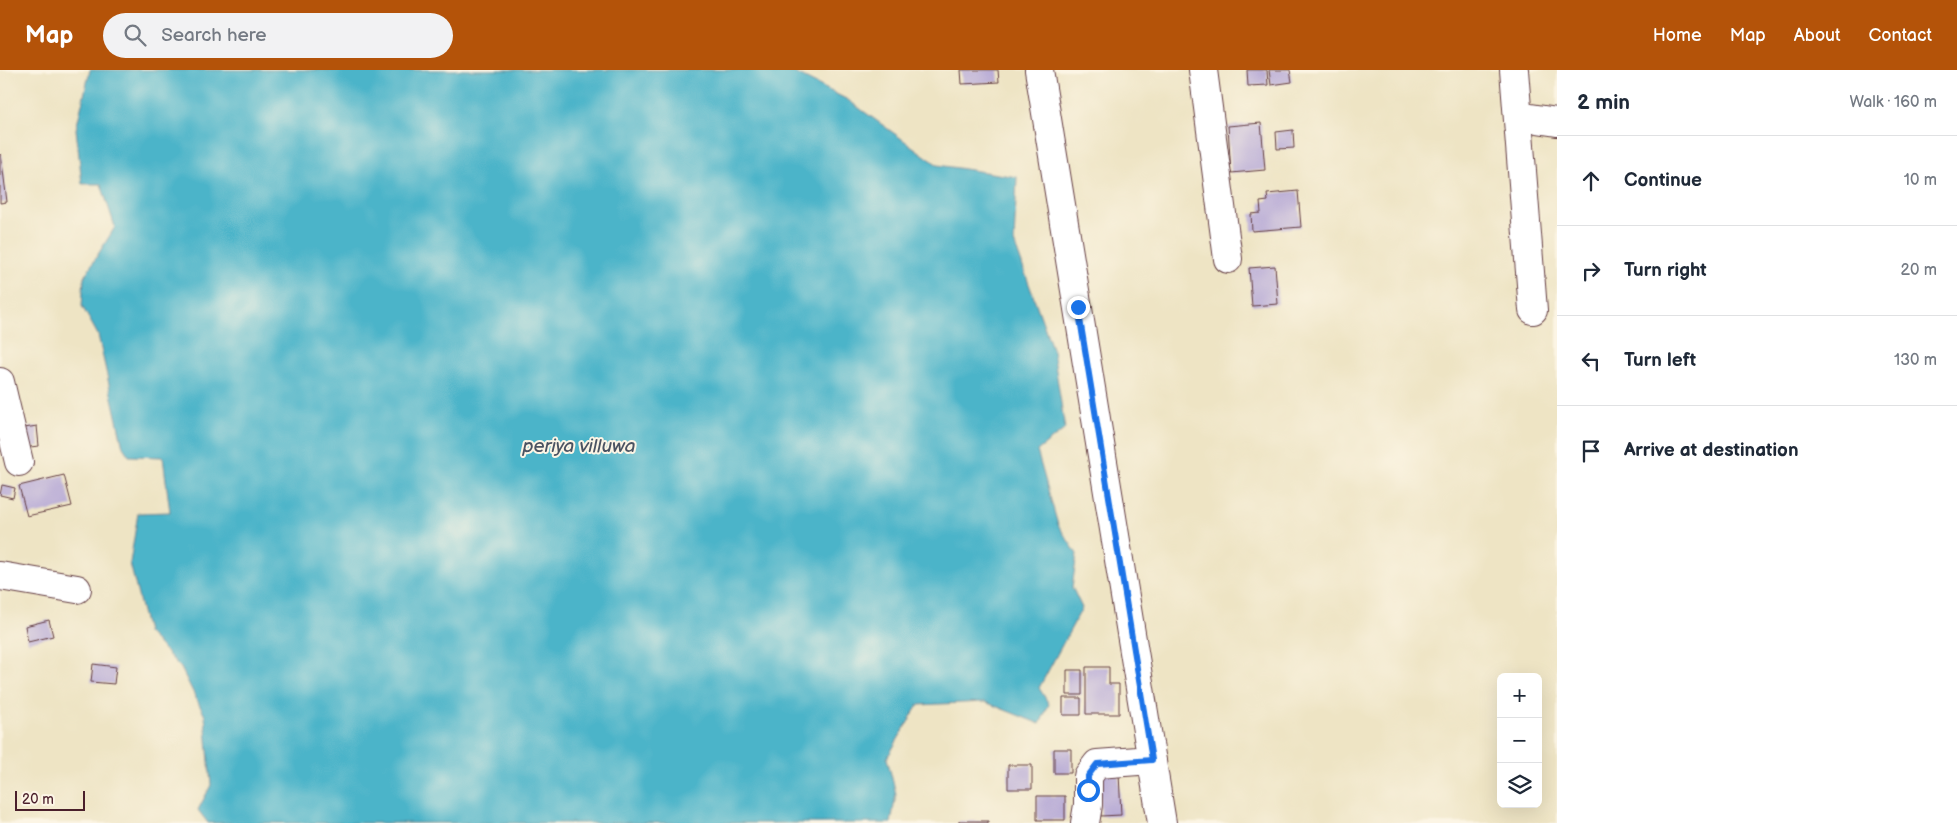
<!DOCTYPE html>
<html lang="en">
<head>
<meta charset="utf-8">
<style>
  body { margin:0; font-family:"Balsamiq Sans",sans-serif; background:#f2f2f3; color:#1f2937 }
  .controls { position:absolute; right:15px; bottom:15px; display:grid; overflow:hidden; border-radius:8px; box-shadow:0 5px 20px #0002 }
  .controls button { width:45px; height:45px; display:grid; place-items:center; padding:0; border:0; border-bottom:1px solid #e0e1e3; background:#fff; color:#1f2937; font:25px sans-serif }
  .scale { position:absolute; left:15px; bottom:12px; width:70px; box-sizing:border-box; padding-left:5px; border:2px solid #4a1f2b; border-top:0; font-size:14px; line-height:18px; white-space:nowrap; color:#4a1f2b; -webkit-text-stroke:4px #fcf5e5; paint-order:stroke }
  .stop { position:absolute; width:15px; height:15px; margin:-11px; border:4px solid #1a73e8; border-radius:50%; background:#fff }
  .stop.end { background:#1a73e8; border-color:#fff; box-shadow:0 1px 5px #0008 }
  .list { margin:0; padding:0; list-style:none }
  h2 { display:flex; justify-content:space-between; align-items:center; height:65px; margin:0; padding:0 20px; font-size:21px }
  h2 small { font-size:16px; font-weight:400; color:#747a83 }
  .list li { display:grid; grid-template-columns:32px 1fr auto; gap:15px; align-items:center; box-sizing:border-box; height:90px; padding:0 20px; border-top:1px solid #e0e1e3 }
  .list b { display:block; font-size:19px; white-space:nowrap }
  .list em { font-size:16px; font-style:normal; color:#747a83 }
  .icon { flex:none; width:28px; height:28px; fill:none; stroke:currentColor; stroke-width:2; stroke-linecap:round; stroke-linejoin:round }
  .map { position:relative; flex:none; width:1557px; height:753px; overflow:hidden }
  header { display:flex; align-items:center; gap:30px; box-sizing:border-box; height:70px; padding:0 25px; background:#b45309; color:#fff }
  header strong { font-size:24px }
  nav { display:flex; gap:28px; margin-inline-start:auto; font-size:18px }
  .search { width:350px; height:45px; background:#f2f2f3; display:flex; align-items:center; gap:12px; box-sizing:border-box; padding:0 18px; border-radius:28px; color:#747a83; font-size:19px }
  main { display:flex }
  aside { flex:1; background:#fff }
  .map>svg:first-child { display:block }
</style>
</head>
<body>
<header>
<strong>Map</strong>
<div class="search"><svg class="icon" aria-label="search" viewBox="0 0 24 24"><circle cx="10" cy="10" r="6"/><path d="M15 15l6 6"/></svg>Search here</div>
<nav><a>Home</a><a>Map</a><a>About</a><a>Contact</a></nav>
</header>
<main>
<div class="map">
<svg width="1557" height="753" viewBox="0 0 1557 753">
  <rect width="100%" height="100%" fill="#fcf5e5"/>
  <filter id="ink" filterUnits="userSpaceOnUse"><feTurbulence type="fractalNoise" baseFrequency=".02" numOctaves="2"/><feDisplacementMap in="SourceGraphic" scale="10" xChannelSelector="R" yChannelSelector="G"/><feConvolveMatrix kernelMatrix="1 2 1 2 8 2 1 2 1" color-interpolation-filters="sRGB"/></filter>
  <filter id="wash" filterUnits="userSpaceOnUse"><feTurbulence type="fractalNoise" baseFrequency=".0096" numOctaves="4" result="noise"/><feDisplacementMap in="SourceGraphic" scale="20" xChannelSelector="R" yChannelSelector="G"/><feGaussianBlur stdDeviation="1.12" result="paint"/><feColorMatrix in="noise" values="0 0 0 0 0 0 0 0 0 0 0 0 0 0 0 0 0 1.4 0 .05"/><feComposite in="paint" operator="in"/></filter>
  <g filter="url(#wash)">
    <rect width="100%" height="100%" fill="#eee4c4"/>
    <path fill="#4bb4c9" stroke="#4a6a7a" d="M90,0H789L848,30L938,95L1017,107L1014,172L1053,281L1065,359L1037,381L1058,455L1077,484L1072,517L1082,538L1039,618L1049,634L1040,654L985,632L918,635L887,688L896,724L891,753H208L198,740L211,715L205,646L181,598L147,562L130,493L138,443L170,442L163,387L129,386L123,377L98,265L82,236L84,207L115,157L101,114H82L76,59Z"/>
    <g id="blocks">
      <path fill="#b5a8d5" d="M961,0H998L999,12L962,14Z
        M1247,0H1267L1268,15L1248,16Z
        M1269,0H1290L1292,12L1271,15Z
        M1261,53L1265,100L1231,103L1228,56Z
        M1293,60L1294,78L1277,79L1276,62Z
        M1,84L7,132L0,133V85Z
        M1298,121L1301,157L1252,161L1251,144L1261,143L1260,132L1268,131L1267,124Z
        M1275,196L1278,234L1252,236L1249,198Z
        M37,356L39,376L21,378L18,359Z
        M64,405L72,436L27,446L19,416Z
        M2,415L15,418L13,428L0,425Z
        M49,550L53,566L28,572L25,556Z
        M93,594L116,597L114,614L91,612Z
        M1086,597H1109V614H1119V644H1086Z
        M1067,600H1082V625H1067Z
        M1063,628H1081V645H1063Z
        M1054,679H1071V703H1054Z
        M1008,695H1032V719H1008Z
        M1119,703L1121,745L1101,746L1099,704Z
        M1037,726H1065V750H1037Z
        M959,751H988V753H959Z"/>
    </g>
  </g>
  <g filter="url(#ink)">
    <use href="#blocks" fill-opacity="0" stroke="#633d42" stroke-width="1"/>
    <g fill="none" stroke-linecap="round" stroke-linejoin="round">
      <defs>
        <path id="minor" d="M1039,0L1162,753
          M1203,0L1228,189
          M1514,0L1533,240
          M1518,46L1557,52
          M0,312L19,392
          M0,506L77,519
          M1085,753L1088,735V706L1097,694L1152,690"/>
      </defs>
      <use href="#minor" stroke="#633d42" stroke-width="30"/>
      <use href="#minor" stroke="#fff" stroke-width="28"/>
    </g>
  </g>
  <g fill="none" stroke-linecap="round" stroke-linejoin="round" filter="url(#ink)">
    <path stroke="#1a73e8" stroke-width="6" d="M1078,237L1152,690L1097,694L1088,706V720"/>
  </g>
  <g text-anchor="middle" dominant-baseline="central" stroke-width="4" stroke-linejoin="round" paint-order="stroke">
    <g font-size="19" font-style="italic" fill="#4a5362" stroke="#fcf5e5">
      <text x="579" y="376">periya villuwa</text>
    </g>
  </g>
</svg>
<div class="controls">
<button>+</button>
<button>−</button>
<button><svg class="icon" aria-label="layers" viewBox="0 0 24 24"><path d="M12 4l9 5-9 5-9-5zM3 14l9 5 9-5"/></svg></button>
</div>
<div class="scale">20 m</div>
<div class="stop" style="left:1088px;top:720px"></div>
<div class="stop end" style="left:1078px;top:237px"></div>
</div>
<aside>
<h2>2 min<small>Walk · 160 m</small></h2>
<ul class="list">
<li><svg class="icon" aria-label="ahead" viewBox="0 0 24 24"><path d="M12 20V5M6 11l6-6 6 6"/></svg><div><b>Continue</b></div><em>10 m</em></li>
<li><svg class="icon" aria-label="right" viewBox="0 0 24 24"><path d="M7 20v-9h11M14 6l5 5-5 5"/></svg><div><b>Turn right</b></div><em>20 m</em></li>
<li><svg class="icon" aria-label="left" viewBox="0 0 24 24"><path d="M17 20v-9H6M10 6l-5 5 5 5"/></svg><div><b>Turn left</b></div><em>130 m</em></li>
<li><svg class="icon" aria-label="arrive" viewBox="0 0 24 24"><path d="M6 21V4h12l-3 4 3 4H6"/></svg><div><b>Arrive at destination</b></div></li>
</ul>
</aside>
</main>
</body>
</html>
